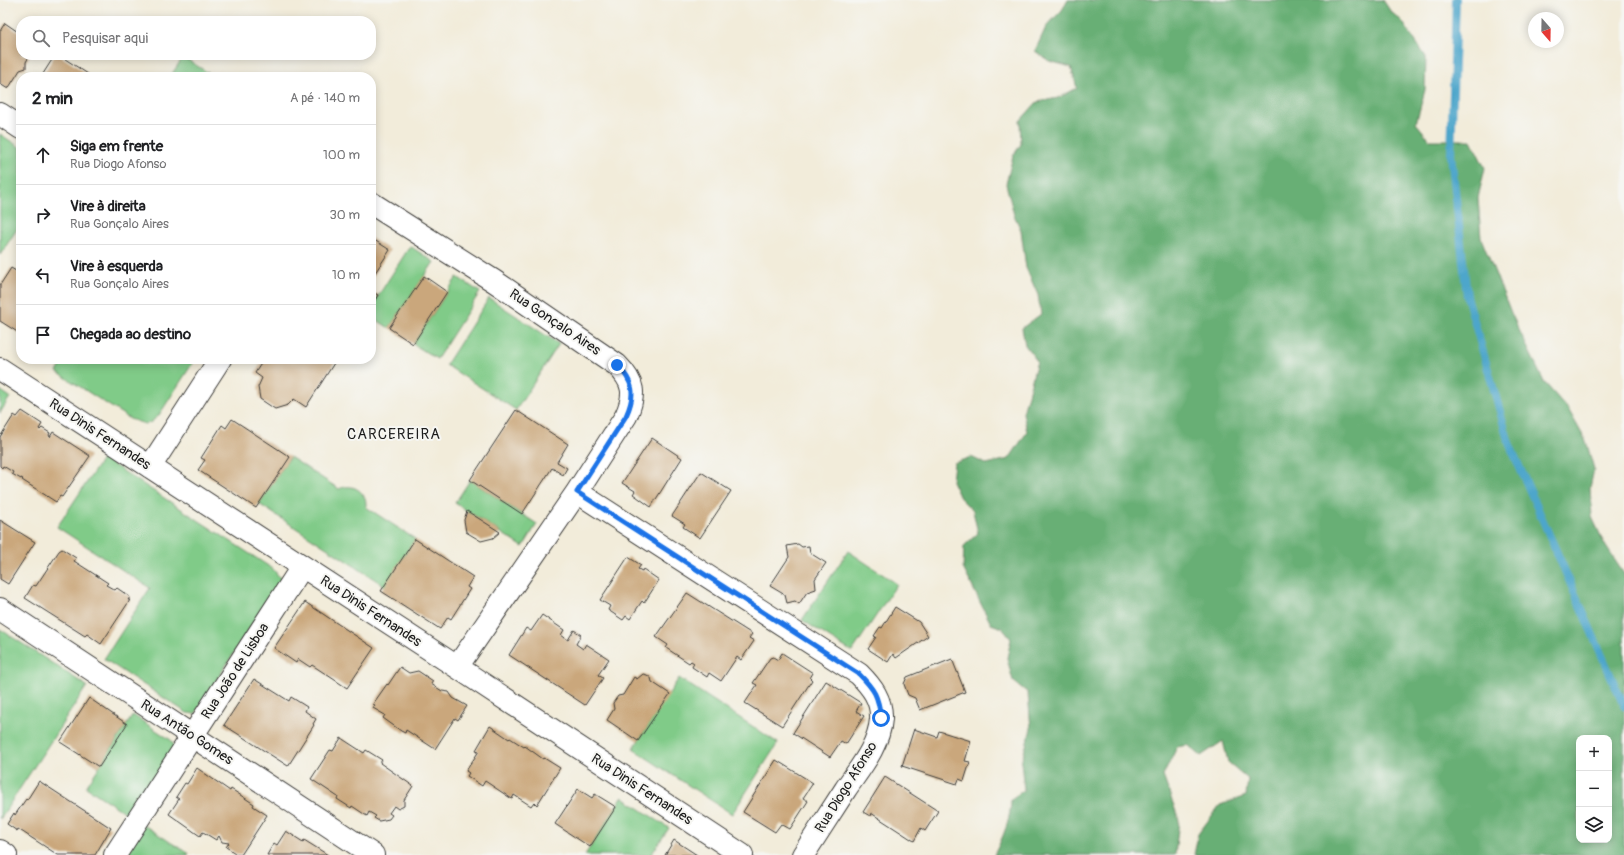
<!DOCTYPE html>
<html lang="pt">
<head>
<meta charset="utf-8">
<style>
  body { margin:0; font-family:Pangolin,sans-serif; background:#f6f6f6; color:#202124 }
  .controls { position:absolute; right:12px; bottom:12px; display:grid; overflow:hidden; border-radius:8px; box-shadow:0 2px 10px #0003 }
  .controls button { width:36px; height:36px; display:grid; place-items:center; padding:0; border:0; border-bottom:1px solid #e0e0e0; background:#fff; color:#202124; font:20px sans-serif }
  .compass { position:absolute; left:1528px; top:12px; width:36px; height:36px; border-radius:50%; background:#fff; box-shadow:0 2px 10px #0003; rotate:160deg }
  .stop { position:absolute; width:12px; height:12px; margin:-9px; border:3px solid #1a73e8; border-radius:50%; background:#fff }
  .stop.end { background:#1a73e8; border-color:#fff; box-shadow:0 1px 4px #0008 }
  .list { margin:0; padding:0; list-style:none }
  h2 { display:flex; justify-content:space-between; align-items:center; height:52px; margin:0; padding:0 16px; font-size:17px }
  h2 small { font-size:13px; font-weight:400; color:#757577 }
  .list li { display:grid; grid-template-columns:26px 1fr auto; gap:12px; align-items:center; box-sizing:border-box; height:60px; padding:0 16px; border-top:1px solid #e0e0e0 }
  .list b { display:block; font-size:15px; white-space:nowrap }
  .list p { margin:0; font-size:13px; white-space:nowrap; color:#757577 }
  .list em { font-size:13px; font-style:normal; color:#757577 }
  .icon { flex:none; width:22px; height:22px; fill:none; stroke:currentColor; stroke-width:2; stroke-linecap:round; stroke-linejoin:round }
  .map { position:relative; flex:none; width:1624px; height:855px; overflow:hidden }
  .search { position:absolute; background:#fff; box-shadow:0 2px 10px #0003; left:16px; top:16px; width:360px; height:44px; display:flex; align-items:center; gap:10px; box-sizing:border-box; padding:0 14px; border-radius:16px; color:#757577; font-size:15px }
  .panel { position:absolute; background:#fff; box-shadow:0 2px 10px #0003; left:16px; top:72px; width:360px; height:292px; border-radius:16px }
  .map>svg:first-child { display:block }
</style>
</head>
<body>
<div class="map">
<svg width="1624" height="855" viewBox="0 0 1624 855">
  <rect width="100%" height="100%" fill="#f6f6f2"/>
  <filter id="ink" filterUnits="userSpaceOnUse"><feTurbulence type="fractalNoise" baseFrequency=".025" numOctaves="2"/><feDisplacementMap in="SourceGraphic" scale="8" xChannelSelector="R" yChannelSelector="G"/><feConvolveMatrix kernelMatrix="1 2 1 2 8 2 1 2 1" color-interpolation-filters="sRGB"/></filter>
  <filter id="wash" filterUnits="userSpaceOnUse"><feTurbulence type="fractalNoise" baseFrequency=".012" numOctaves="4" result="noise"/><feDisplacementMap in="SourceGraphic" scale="16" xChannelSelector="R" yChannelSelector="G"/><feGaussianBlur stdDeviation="0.9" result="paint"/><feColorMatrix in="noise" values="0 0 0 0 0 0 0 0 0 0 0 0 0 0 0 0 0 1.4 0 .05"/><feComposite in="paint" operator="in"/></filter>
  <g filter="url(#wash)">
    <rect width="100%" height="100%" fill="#f2ecda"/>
    <path fill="#80cb88" stroke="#4e7452" d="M183,57L215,77H170Z
      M0,134L21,148V223L0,255Z
      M410,246L434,262L389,328L371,316V303L373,304Z
      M457,277L480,292L437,359L413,344Z
      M489,298L559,344L516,410L446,365Z
      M65,359H191L194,361L159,415L150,423L145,424L130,419L57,372Z
      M0,390L10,397L0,413Z
      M290,457L339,489C353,482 367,492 366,507L415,539L385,586L259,504Z
      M103,458L273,569L281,579L195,714L187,713L104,659L150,588L57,527Z
      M470,480L537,524L523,547L455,503Z
      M848,551L897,584L852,652L802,620Z
      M0,629L87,686L0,819Z
      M679,678L778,743L732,814L633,749Z
      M133,715L171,740L175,748L133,818L86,787Z
      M622,797L669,828L651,855H585Z
      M142,824L189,854L188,855H122Z"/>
    <path fill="#68af74" stroke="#426648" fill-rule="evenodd" d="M1068,0H1383L1391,12L1402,21L1426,57L1425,90L1416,123L1430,140H1471L1485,168L1478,198L1481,238L1512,315L1544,382L1568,409L1586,441L1594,469L1590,488L1592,517L1605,545L1624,574V855H1194L1198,834L1220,805L1246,796L1248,779L1228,762L1223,741L1201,756L1188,745L1177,747L1163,776L1179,820L1175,855H994C1003,837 1011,819 1011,799L1024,790L1021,762L1031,729L1028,693L1013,681L1007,658L1011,639L1002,628L991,624L963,568L964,546L978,533L973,511L960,498L952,481L954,463L971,457L986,464L1009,459L1027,432L1023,413L1037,361L1025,345L1022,328L1041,314L1038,295L1026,268L1021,230L1014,215L1006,184L1013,156L1021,144L1020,121L1037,102L1058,98L1077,88L1071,67L1049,61L1035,51L1046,27L1062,10ZM1579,738H1609V840H1579Z"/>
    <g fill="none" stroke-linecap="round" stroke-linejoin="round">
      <path stroke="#4ea6cb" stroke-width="8" d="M1456,0L1451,155L1467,296L1509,443L1624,706"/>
    </g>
    <g id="blocks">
      <path fill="#caa77b" d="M5,23L21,34V55H30L26,62V68L20,70L8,89L0,84V31Z
        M55,55H59L88,74L85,77H41Z
        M371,238L390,250L371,279Z
        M11,268L21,274V337L19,333L0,321V285Z
        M424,276L447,292L413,344L389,328Z
        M371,291L378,295L373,304L371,303Z
        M257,359H335L336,360L306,407L294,399L288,405L275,409L260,399L258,387L262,378L255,373L262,362Z
        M516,410L568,444L557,462L567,468L563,475L552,468L522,514L470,480Z
        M22,411L42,424L39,429L40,430L42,428L50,433L49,435L50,437L53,432L90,456L62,497L60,496L56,502L22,480L23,479L21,478V479L12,474L13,472L3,466L2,468L0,466V437L14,415L17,417Z
        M232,419L290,457L256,508L198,470L205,460L201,458L222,425L226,428Z
        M652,438L682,458L651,507L633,494L635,491L622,483Z
        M701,472L731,491L700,538L683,527L685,524L672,516Z
        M467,511L500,532L493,538L481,541L466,532L464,520Z
        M0,520L35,542L8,584L0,579Z
        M415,539L473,577L467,587L470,589L451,619L448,617L440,629L381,591Z
        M798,544L802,547L809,546L810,553L826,563L815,579L816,589L807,592L799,604L795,601L787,603L785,595L770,586L789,557L787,546Z
        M62,549L76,558L74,561L108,583L106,585L115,590L117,588L130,597L128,600H130L101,644L87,634L85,636L25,598L33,585L36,586L59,551Z
        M628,557L641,565L638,569L642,571L643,569L659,580L644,603L642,601L630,619L626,616L623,620L608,610L610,606L600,600Z
        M687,593L752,634L749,638L754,641L741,660L737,657L721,681L709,673L707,677L692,667L694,663L691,661L689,663L666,648L668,645L656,637Z
        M305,602L374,648L347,688L312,665L310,667L298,659L296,663L274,648Z
        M895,607L919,622L928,636L896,658L893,654L888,662L868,649L876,637L874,636L880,627L882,628Z
        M542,615L564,630L561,635L568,640L574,630L581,635L576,644L583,649L586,644L609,659L598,675L603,678L585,705L509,655L526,628L531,631Z
        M782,653L813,673L810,678L812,680L782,726L745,703L757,685L753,683L770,658L773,657L778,660Z
        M952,659L965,692L920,710L915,698L908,695L904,684L907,677Z
        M400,667L409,673L418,671L433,681L431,684L442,691L449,692L453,698L467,706L458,720L455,718L435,749L406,730L405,733L401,731L383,718L385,715L373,708L375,705L373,704L387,684L388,685Z
        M643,674L647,675L651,678L652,682L670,694L638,741L607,720L614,709L613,703L618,696L623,695L634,677L637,679Z
        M254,679L289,701L291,697L307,707L305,711L316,719L313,724L314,725L288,766L224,725Z
        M826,681L861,703L856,711L864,716L846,744L841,741L830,757L793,733Z
        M89,698L127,724L99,767L60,742Z
        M490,726L509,739L510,738L524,747L525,746L543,759L544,758L560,768L537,805L534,802L531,806L514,795L512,799L485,781L482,786L467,776L469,773L466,771L479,751L476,750Z
        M914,729L937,737L939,731L971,741L965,761L970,762L964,781L959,779L957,784L902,766Z
        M341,738L364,753L366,750L382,760L380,763L413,786L404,800V806L398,809L394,806L389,813L392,815L389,819L379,821L374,818L376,816L369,812L367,816L352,806L351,808L337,799L338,797L311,779L330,750L333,751Z
        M776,760L813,783L803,798L808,801L790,829L781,824L775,832L743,812Z
        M197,768L230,791L231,789L254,804L253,806L267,815L241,855H238L226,847L229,843L222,842L219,836L216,840L203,832L200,836L169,814L179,799L176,797L185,783L187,784Z
        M885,777L938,811L925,831L921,828L914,841L871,813L870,816L863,812Z
        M39,781L111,828L95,855H58L18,829L17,831L7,824L14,813L15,815L26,799L27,800Z
        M578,789L592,798L595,794L616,807L590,847L555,824Z
        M286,831L303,842L304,840L328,855H267L274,843L277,845Z
        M674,840L697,855H665Z"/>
    </g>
  </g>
  <g filter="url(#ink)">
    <use href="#blocks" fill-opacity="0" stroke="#3c3b38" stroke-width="1"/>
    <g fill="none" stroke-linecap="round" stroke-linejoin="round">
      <defs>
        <path id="minor" d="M0,114L21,128
          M371,203L494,281L617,365C634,382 636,394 626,416L577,492L457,667
          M0,369L457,667L742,855
          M150,467L220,359
          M577,492L859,674C872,687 882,700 881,719C879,746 859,769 845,790C831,812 817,833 803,855
          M0,609L373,855
          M0,851L6,855
          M115,855L302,567"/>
      </defs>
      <use href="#minor" stroke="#3c3b38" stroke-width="24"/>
      <use href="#minor" stroke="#fff" stroke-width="22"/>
    </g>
  </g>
  <g fill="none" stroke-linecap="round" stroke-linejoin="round" filter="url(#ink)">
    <path stroke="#1a73e8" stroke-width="5" d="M617,365C634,382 636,394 626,416L577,492L859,674C875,690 878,696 881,718"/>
  </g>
  <g text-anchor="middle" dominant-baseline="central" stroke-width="4" stroke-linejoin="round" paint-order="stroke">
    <g font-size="14" fill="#1c1c1c" stroke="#f6f6f2">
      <text transform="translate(555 322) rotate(34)">Rua Gonçalo Aires</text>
      <text transform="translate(100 434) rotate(33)">Rua Dinis Fernandes</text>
      <text transform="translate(371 611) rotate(33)">Rua Dinis Fernandes</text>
      <text transform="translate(235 671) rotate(-57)">Rua João de Lisboa</text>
      <text transform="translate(187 732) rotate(33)">Rua Antão Gomes</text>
      <text transform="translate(846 787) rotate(-58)">Rua Diogo Afonso</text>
      <text transform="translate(642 789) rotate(33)">Rua Dinis Fernandes</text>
    </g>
    <g font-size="15" letter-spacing="1" fill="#1c1c1c" stroke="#f6f6f2">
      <text x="394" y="434">CARCEREIRA</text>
    </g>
  </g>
</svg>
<div class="controls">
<button>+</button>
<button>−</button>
<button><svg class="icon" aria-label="layers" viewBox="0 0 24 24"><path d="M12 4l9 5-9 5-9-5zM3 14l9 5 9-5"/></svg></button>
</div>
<svg class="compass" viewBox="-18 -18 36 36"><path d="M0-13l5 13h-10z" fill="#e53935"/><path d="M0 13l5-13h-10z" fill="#757577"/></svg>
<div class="stop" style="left:881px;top:718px"></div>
<div class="stop end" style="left:617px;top:365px"></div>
<div class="search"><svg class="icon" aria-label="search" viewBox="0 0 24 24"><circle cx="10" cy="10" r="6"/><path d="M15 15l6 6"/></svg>Pesquisar aqui</div>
<section class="panel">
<h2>2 min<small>A pé · 140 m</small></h2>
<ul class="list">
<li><svg class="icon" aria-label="ahead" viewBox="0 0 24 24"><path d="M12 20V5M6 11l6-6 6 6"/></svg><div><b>Siga em frente</b><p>Rua Diogo Afonso</p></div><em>100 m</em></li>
<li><svg class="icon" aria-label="right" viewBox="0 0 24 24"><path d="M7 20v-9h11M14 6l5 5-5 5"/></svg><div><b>Vire à direita</b><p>Rua Gonçalo Aires</p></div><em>30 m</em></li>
<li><svg class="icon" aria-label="left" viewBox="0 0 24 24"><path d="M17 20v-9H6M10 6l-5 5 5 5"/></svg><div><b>Vire à esquerda</b><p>Rua Gonçalo Aires</p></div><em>10 m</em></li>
<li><svg class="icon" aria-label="arrive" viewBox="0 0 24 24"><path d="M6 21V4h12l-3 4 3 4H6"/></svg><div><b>Chegada ao destino</b></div></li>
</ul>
</section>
</div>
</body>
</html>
